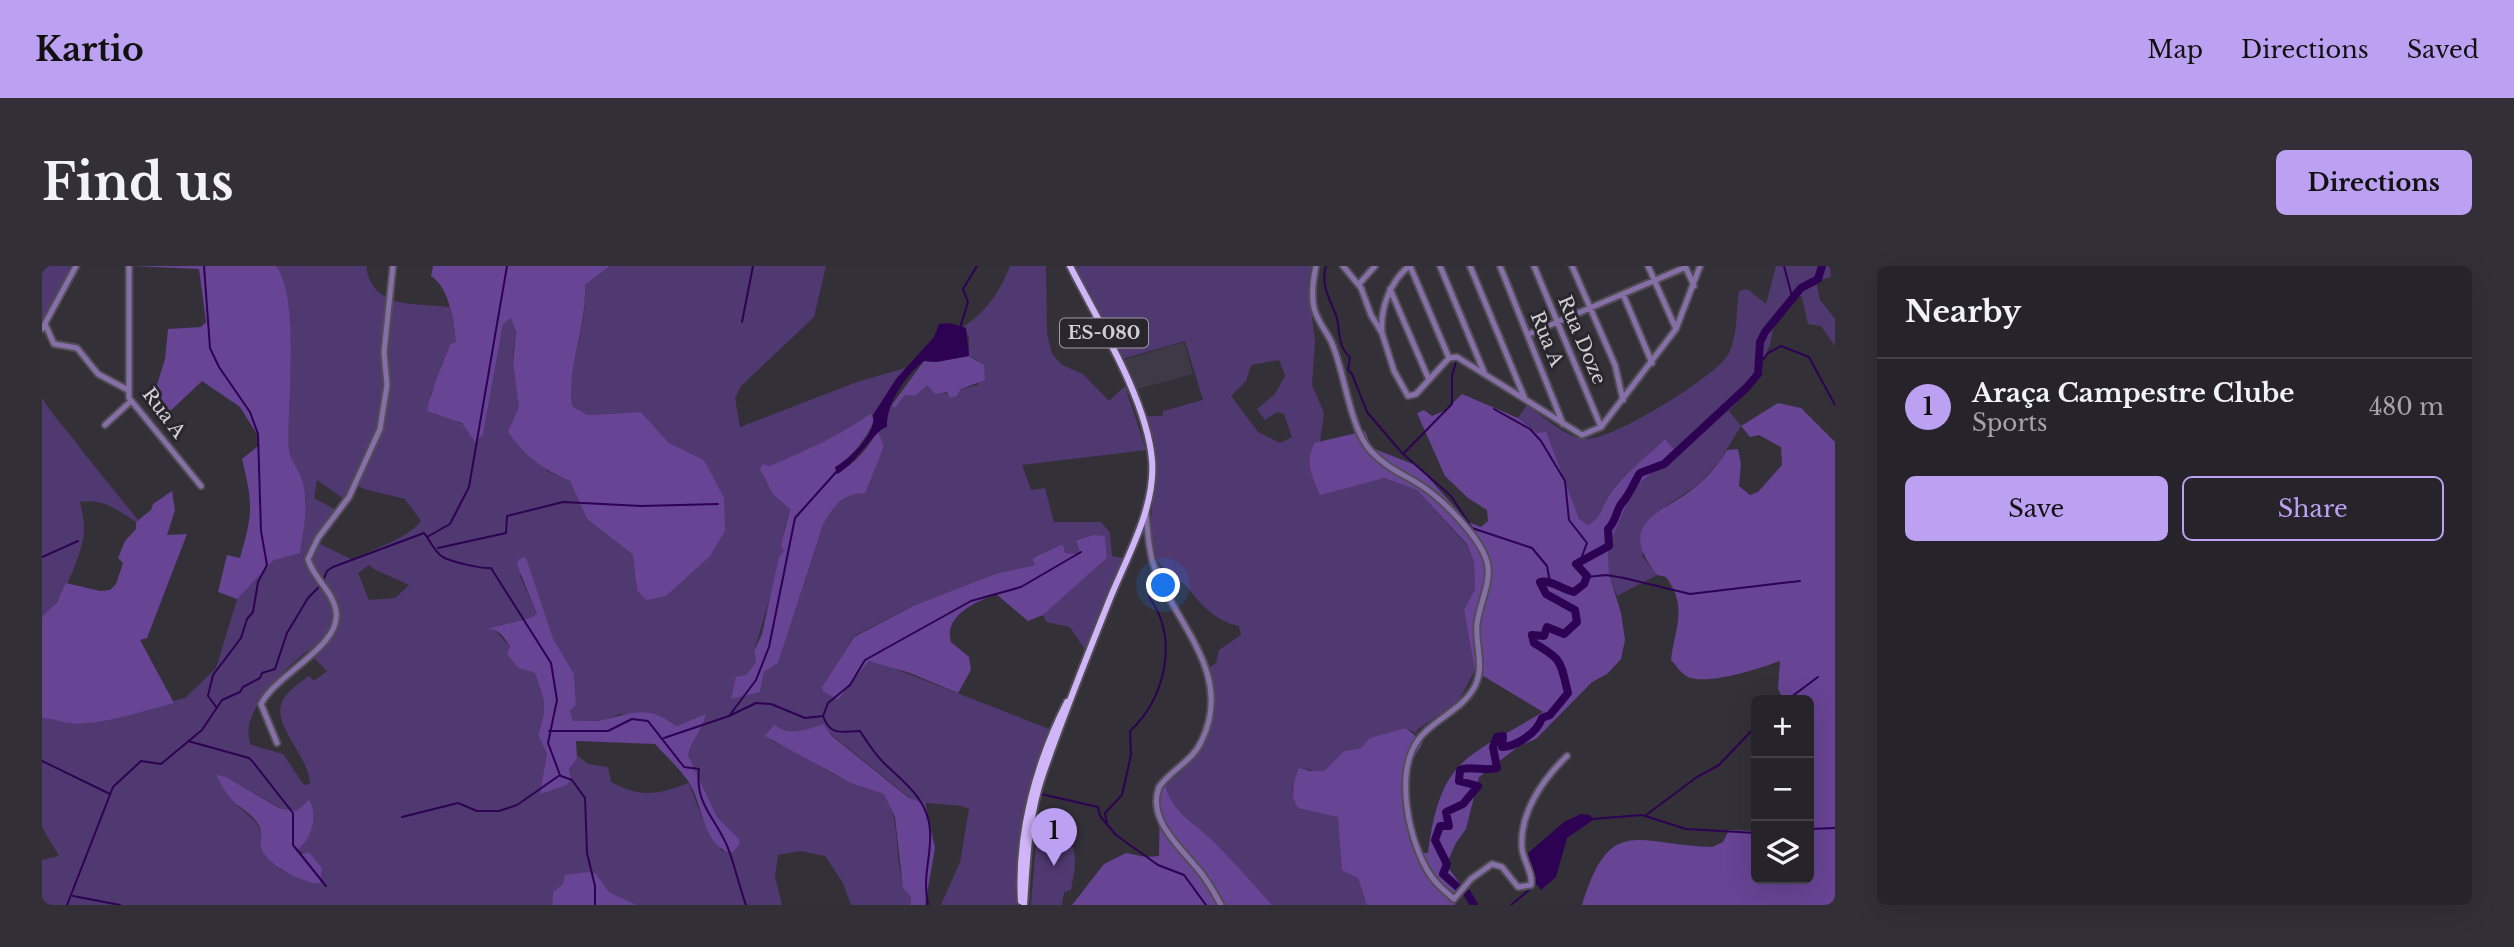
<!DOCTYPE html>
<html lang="en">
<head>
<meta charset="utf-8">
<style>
  body { margin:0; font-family:"Libre Baskerville",serif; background:#323036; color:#f1f3f6 }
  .controls { position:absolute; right:21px; bottom:21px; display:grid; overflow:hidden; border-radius:10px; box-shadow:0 7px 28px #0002 }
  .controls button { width:63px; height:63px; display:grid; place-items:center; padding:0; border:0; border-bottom:2px solid #424147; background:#26242a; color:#f1f3f6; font:35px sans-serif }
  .you { position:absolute; left:1122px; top:320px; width:24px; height:24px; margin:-18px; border:5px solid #fff; border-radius:50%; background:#1a73e8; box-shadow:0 0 0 10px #1a73e833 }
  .badge { display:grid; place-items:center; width:46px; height:46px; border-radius:50%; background:#bca0f2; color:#111; font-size:23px; font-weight:700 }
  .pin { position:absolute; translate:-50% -58px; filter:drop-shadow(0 2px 4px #0008) }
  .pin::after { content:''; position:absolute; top:37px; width:24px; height:21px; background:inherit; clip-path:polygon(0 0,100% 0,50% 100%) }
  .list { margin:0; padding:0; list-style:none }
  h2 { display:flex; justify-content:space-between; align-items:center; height:91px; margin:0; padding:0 28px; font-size:30px }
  h2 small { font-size:23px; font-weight:400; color:#a4a4a8 }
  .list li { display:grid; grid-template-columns:46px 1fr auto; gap:21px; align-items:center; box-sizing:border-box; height:98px; padding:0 28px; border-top:2px solid #424147 }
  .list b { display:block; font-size:26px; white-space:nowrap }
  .list p { margin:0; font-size:23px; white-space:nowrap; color:#a4a4a8 }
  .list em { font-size:23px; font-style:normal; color:#a4a4a8 }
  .actions { display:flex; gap:14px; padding:21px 28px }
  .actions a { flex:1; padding:16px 0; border:2px solid #bca0f2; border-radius:10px; text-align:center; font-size:24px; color:#bca0f2 }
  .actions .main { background:#bca0f2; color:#111 }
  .icon { flex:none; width:38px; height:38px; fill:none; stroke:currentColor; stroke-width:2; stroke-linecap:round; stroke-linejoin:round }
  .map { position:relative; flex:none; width:1793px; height:639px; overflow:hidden; border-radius:10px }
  header { display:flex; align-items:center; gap:42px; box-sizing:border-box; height:98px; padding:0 35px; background:#bca0f2; color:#111 }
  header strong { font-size:33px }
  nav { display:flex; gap:38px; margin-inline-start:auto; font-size:24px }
  .intro { display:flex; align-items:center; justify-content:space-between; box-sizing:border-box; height:168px; padding:0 42px }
  h1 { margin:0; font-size:49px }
  .button { padding:18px 32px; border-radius:10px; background:#bca0f2; color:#111; font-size:24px; font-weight:700 }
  main { display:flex; gap:42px; padding:0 42px }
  aside { flex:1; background:#26242a; border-radius:10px; box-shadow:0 7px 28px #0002 }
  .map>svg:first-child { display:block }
</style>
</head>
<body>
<header>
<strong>Kartio</strong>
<nav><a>Map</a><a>Directions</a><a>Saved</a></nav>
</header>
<div class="intro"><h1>Find us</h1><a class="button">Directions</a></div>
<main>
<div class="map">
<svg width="1793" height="639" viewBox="0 0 1793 639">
  <rect width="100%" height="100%" fill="#333038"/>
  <path fill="#3e3946" d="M1142,76L1151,108L1095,123L1081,94Z"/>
  <path fill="#503970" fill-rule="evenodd" d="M0,0H31L0,56Z
    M234,0H324C330,44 374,37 408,41L415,76L408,78L397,112L388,128L392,148L407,151L441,169L461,58L469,52C478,66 470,80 471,95C474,135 489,168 505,205L528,215L545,253L592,290L595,324L624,330L645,309L662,194L627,177L599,146L546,149L530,140C525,99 546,60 543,19L568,0H784L772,51L699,120L693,132L698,161L815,116L863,102L831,149L828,147C812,161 793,171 773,182C754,192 734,192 721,210C732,221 734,230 748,242L742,265V285L712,385L714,396L704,409L718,426L722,406L736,397L781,259L791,240L811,228L839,187L842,181L836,165L848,140L853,142L863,129L885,119L890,124L915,130L919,123L936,119V94L927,90V71L921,61C945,45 957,27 968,0H1004L1005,67L1010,88L1020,99L1041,108L1067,135L1083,120L1104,184L980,199L989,224L1003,222L1012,256H1059L1068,267L1070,290L1081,292L1045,387L1028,361L1004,356L1001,349L1065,292L1063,270L1034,273L1038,288L1023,287L1021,278L993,290L990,293L993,299L953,308L873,339L812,370L780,421L796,434L827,395L841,398L1010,464L976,611V639H899L918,596L927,543L920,540L873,536L785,465H751L730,461L727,468L730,475C757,483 782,507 810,516C820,520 831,524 842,528C863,558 848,606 869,631L868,639H809L801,617L783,590L758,585L736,589L733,611L740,639H595L567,626L554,609L521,618L511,626L510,639H0V594L17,590L0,561V452H13L27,457L59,454L143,432L174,402L196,330L232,294L259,277L264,233L247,186L245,116L249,102ZM275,214L302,233L313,218L322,223L363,233L379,255C362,275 333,281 311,294L274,276L296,245L272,232ZM484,291L511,372L532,408L534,439L528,445L531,455L563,454L577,448L627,454L635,460L664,449C662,465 649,473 646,489L675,551L697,573L680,585L660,552L647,517C616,528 601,533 569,516L566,501L546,498L536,490L529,498C523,518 533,516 508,524L505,488L496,469C506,439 503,436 493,407L476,402L465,388L468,381L452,363C465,356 486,356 495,348L478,310ZM327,299L332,303L367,319L353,332L327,334L316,307ZM265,385L285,405L272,415L267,410C259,416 247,424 242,432C226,457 266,486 268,518L262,519L241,488L209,479C195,447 243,403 265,385ZM184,511L238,542L254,545L263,537L255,584L272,592L280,602L264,615L239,604L218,576C222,553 202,550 191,534C187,529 186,518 184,511Z
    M1033,0H1269L1266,18L1273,75L1270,119L1282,147L1278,176L1272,177L1269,184L1279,228L1343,212L1375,224L1425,279L1432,297L1433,323L1422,345L1433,404L1416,436L1376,463L1374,467L1364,462L1319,482L1302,485L1282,505L1274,506L1257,501L1250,523L1256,542L1296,550L1308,607L1316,612L1325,639H1230C1211,617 1191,595 1171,575C1152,556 1129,546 1123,518C1168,487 1174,453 1168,401L1174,397L1177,384L1199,369L1197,360C1175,356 1159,339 1146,322C1138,313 1120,304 1115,293C1101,260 1116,225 1114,191C1113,178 1107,163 1104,150H1121V145L1161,134L1143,75L1080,93ZM1237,94L1243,110L1233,128L1215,143L1223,154L1235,146L1242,148L1250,171L1238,177L1216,166L1189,130L1204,115L1209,99Z
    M1734,0H1788L1789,11L1774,15L1778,34L1793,53V80L1779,60L1766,58L1760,31L1752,27L1733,53L1728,79L1707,123L1687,145L1699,160L1677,196L1657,218L1624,240L1600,290L1615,309L1575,330L1567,308L1566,281L1577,251L1592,221L1635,187L1623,173C1604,193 1578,209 1565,233C1559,244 1558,252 1546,259L1537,254L1495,167L1476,152L1485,139C1501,150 1525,173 1545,173C1572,173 1665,115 1683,93C1696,78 1694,44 1697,25L1705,23L1724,38Z
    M0,132C12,152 29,168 41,186L96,254L94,256C75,244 62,232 38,236C40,245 42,255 42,264C42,285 18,342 0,351Z
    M996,552C1001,559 1008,560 1015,564C1040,579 1033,599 1029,624L1022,626L1020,639H989Z"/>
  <path fill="#674494" d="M234,0C259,34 244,138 247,184C248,195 259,206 261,218C267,242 261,263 258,287L232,294L195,333L176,326L185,289L198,292C211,247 211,238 200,193L216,180L215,168L198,141L160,115L123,150L121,148L114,122L123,93L126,63L159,61L164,56L157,3L89,0Z
    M391,0H568L543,19C545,60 525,99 530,140L546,149L599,146L627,177L662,194L682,232L683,265L668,290L624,330L604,334L595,324L591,289L545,253L528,215C500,203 483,190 466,166L477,141L471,97L474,66L469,52L461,58L441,169L433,176L420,157L385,145C389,122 401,100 408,78L414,76C412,55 407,21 389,10Z
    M927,90L942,99L943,114L919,123L915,130L908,132L905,126L893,128L885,119L874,129H863L853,142L849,140L882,95L894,96Z
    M1420,128L1476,152L1495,167L1504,166L1537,253L1546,259C1558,252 1559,244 1565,233C1579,209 1604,192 1623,173L1635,187L1592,221L1566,281L1567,308L1579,347L1583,374L1579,393L1565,408L1550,416L1494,473L1477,480L1437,511L1424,563L1414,577L1404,599L1420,620L1413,639H1325L1316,612L1300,604L1296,551L1256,542C1247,528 1252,516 1257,501L1267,505H1282L1302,485L1319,482L1328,472L1364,462L1381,476C1377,484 1370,493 1368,501C1360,525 1368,566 1381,587H1386C1398,491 1426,491 1501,446L1433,405L1422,344L1433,323L1432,297L1425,278L1375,224L1343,212L1278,229C1270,210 1263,197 1272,177L1323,165L1330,182L1376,200L1426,256L1439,261L1446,255L1445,244L1426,232L1403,210L1375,147L1382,144L1390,150L1404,144Z
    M1736,137L1759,142L1793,176V639H1540C1568,547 1595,579 1670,581L1681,576L1687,564L1714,565V613H1767V434H1742L1736,423L1738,395C1719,402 1662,421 1644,410C1639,407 1633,398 1629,394C1633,361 1646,341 1624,311L1615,309C1572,253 1621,249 1657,218C1668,208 1678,196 1685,184L1696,183L1699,198L1697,220L1708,229L1716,226L1740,199L1739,181L1717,169L1708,171L1699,160Z
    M829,147L832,155C824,173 810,191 793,202L795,207C813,199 826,181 836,165L842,180L823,227C800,228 791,240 781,259L736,397L722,406L718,426L689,433L694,411L704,409L714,396L712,385L720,368L737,291L742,285L739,280L748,243L731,228L718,203L721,198L728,200C767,183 796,171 829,147Z
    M130,225L133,244L125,269L145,268L105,372L98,374L132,437C105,444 54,461 27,457C17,456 11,452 0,452V351L15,336L24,317L58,325L68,324L74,318L81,297L76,292L83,275L94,263V256L109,244L111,238Z
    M1052,269L1063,270L1065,292L1001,349L986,355L954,328C935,336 901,349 909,376L927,391L929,404L916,427L868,407L827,395L796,434L781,425L780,421L812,371L873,339L953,308L993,299L990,293L994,290L1021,278L1023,287L1038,288L1034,274Z
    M484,291L511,372L532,408L534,439L528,445L531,455C541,454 555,456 565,453C596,445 607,441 635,460L664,448C661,465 649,474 646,489L675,551L697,573L698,578L690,587C660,581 661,536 646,515C637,502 624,490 613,478L534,475L535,492L527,503L529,513L525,519L498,528L505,488L496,469C506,439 503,436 493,407L476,402L465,388L468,381C463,372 457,363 446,363C458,359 488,354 495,348L475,299L477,293Z
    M781,458L790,470L867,532L883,537L893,582L883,639H868L869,631L861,622L853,551L842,528L809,517L723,470L732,459C748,470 765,464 781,458Z
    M174,509L184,511L237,542L254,545L267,534C277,550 269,574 255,584L259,588L267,586L280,602L278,617C263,619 226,599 220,584C216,575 222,567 216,558C211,549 200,543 192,536C185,529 179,518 174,509Z
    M1123,518C1129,546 1152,556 1171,575C1191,595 1211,617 1230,639H1030L1062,598L1084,587L1104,591L1117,590L1118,527Z
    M545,606L554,608L567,626L595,639H510L511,626L521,618L523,609Z"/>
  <path fill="#2e0253" d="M908,57L924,62L927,90L894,96L882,95C864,108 844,138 845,161C834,162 812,200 795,208L793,201C808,193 835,167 831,149L854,113L892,71L897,58Z
    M1539,548L1548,549L1551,554L1525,572L1514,611L1499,624L1491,613L1486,587L1522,556Z"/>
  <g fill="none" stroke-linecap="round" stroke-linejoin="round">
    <path stroke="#2e0253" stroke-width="2" d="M162,0L168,82L177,101L208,146L216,168L219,265L225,299L216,316L211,346L205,353L199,372L171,409L166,430L175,442
      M1284,0C1278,17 1288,34 1294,49C1299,64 1294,79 1308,91L1306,104L1310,108L1325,146L1360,187L1409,230L1430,262L1490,282L1505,300L1508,316
      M1742,0L1751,34
      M700,56L711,0
      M918,62L926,36L921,23L935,0
      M1716,100L1726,87L1739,80L1767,91L1793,139
      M1452,143L1488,163L1499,175L1523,215L1527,254L1545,277L1539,293
      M1362,187L1410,138V109L1414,96
      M385,271L408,258L427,221L465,0
      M396,282L464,267L465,250L521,236L599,240L676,238
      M0,291L36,275
      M1545,311L1564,309L1582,312L1648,328L1758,315
      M281,315L285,305L291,301L382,267C387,273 392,284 398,289C404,295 440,303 449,302L509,397L515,434L506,477L518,509
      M1745,434L1776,411
      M687,450L714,414L727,381L753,252L796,204
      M507,465H566L590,453L606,455L642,501L657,503C653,540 673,550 686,582C693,600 697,620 704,639
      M622,472L687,450L714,437L729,438L763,452L781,450
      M146,475L207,492L211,496L251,547V579L284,620
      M0,495L68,528
      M519,510L530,514L543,532L545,587L553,620V639
      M999,528L1056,541L1058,550L1074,569L1116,599L1142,609L1164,639
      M1604,549L1655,511L1677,499L1714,460
      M360,551L416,537L435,545H457L475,539L518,509
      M1550,553L1600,549L1644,563L1714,567
      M1065,558L1063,547L1080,529L1089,489L1088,465C1124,432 1137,372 1107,331
      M1767,563L1793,562
      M31,630L78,639
      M25,639L71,521L99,495L119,498L160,464L180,434L198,426L201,421L218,412L220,407L233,403L245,367L266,332L278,320
      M886,639C880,607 890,591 888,564C886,534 864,518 844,499C833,489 826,477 818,465C799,465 789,471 781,450L786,437L808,419L823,394L929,335L979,321L1039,286
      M1469,639L1494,618"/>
    <path stroke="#2e0253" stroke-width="8" d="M1419,624L1401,608L1405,598L1393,574L1398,560H1407L1404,546L1421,538L1436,520L1417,515L1418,504C1428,499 1443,506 1455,502L1451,481L1455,471L1461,470L1460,481C1475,480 1495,467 1500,452L1508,449L1526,427C1518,395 1521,394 1492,377L1490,369L1502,370L1505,361L1522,368L1535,356L1533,344L1504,328L1498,316C1507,313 1520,323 1532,326L1542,318L1545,310L1534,298L1567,280L1566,263C1576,253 1573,245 1580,237C1588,228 1591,218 1598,207L1622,198L1704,122L1716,108L1718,76L1723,66L1759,22L1776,13L1780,0
      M1425,627L1432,639"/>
    <defs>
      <path id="minor" d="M87,0V132L159,220
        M1274,0C1271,14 1269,28 1272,42C1275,54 1283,64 1289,75C1303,106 1307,160 1328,184C1344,202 1361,208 1380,220C1401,234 1443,275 1446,301C1448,320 1437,339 1435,358C1433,379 1443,400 1433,420C1420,445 1391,453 1376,474C1352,508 1367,578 1389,610C1395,619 1404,626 1412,633L1429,613L1450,598L1460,601L1476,621L1489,619C1491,606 1481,595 1480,582C1477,547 1501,513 1525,490
        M1301,0L1319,22L1329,49L1340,67L1352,105L1366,130L1374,128L1407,92L1415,91L1540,169L1559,161L1634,63L1658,0
        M1368,0L1407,92
        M1398,0L1442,106
        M1428,0L1483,133
        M1458,0L1521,158
        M1492,0L1559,161
        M1530,0L1573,99L1581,134
        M1606,0L1634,63
        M1643,0L1652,20
        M1317,18L1333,0
        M1348,23L1387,114
        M1581,28L1610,97
        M3,58L12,78L35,82L56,108L86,124
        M0,63L34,0
        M1340,67C1338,42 1348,16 1367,0
        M1487,68L1644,1
        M63,159L89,135
        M1104,247C1106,265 1106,284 1112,300C1133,358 1192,407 1160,474C1151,495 1130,503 1117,521C1105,553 1137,580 1155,602C1164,612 1172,626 1179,639
        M235,477L219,438C235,407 300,380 294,345C291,325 271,312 266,293L276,272L307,231L338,163L345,119L342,86L351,0"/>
      <path id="major" d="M979,635C975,567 994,497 1025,436
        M982,639C985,595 986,551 1001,508C1021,450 1044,393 1067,335C1084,292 1114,242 1110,194C1105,134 1056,55 1028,0"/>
    </defs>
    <use href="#minor" stroke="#504d54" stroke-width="9"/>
    <use href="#major" stroke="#504d54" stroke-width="10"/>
    <use href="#minor" stroke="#856fa6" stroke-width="5"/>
    <use href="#major" stroke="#d0b6f9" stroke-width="6"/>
  </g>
  <g text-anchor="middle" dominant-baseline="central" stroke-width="6" stroke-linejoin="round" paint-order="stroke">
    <rect fill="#29262e" stroke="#9f9da3" stroke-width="2" x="1018" y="52.5" width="88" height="29" rx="5"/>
    <g font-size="18" font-weight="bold" fill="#d2d0d5">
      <text x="1062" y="67">ES-080</text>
    </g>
    <g font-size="19" fill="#d2d0d5" stroke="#29262e">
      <text transform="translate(1505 73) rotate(68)">Rua A</text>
      <text transform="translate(1540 74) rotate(67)">Rua Doze</text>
      <text transform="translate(122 147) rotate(53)">Rua A</text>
    </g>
  </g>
</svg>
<div class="controls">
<button>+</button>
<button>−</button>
<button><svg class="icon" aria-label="layers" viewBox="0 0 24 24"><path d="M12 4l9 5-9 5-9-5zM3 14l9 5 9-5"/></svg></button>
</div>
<div class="you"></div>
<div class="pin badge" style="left:1012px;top:600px">1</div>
</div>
<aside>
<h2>Nearby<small></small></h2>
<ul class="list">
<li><span class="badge">1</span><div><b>Araça Campestre Clube</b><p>Sports</p></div><em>480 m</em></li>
</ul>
<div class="actions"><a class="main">Save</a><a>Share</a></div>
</aside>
</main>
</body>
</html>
